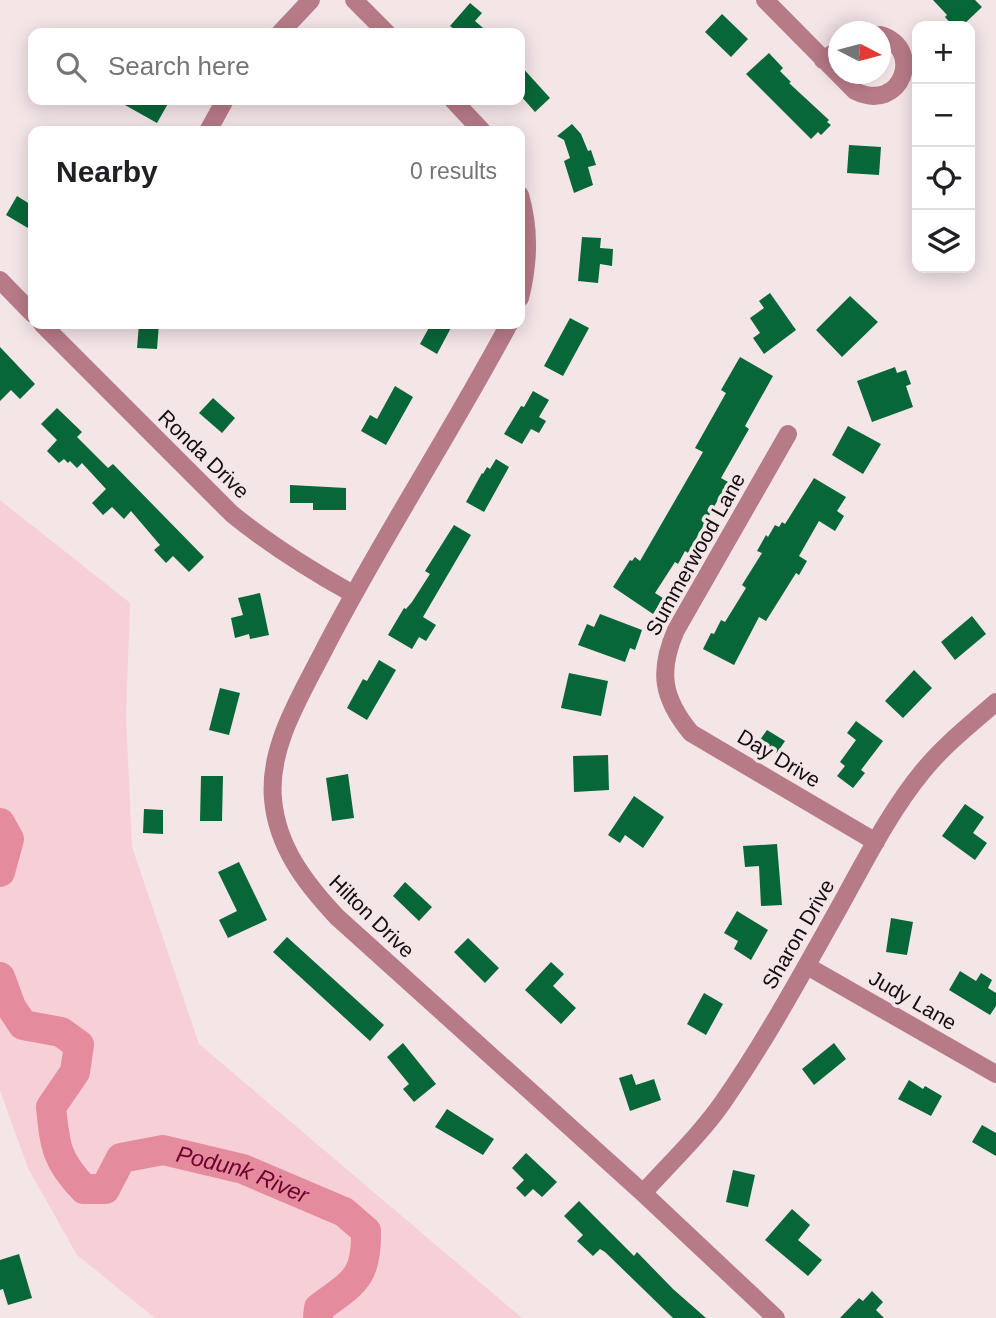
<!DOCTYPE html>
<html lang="en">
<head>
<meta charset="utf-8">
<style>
  body { margin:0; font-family:Arial,sans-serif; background:#f2f2f2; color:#202124 }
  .controls { position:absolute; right:21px; top:21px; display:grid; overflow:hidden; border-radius:14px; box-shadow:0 4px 18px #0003 }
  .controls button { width:63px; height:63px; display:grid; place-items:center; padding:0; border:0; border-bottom:2px solid #e0e0e0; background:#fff; color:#202124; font:35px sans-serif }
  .compass { position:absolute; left:828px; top:21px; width:63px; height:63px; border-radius:50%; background:#fff; box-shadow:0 4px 18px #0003; rotate:96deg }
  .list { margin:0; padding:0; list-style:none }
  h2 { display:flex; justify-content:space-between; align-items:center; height:91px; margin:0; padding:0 28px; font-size:30px }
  h2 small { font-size:23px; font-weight:400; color:#757577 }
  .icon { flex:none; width:38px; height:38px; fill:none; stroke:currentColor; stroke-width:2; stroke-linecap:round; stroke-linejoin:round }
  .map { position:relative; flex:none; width:996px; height:1318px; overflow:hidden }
  .search { position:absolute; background:#fff; box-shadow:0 4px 18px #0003; left:28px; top:28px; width:497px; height:77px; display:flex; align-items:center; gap:18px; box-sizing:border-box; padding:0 24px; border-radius:14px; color:#757577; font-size:26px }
  .panel { position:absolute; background:#fff; box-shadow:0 4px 18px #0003; left:28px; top:126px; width:497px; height:203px; border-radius:14px }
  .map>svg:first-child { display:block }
</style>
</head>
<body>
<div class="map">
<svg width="996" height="1318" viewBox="0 0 996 1318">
  <rect width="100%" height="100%" fill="#f4e5e7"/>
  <path fill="#f7cfd6" d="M0,500L130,603L126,717L132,847L199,1044L522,1318H155L77,1255L28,1168L0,1090Z"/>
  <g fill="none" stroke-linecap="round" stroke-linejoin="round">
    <g stroke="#e48b9e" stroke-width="30">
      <path d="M0,823L9,839L0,872"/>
      <path id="s1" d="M0,977L11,1007L23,1025L61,1032L79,1045L75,1072L51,1107C55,1146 56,1160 84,1189H105L121,1158L163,1150L243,1169L344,1212L366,1231C367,1278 354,1282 319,1308L318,1318"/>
    </g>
  </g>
  <path fill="#086738" d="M933,0H975L982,7L962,26H953L945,17L947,15Z
    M470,3L482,13L475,21L489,33H459L450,26Z
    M722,14L748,39L731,57L705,32Z
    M769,53L783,68L780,71L791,82L789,83L829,120L827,122L831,125L821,135L818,132L811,139L746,74Z
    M520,65L550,98L535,112L520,95Z
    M116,100H170L157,123Z
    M572,124L581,134L588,151L591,150L596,165L588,167L593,185L574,193L564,161L570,158L564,140L557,136Z
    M849,145L881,147L879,175L847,173Z
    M17,196L33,206V231L6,215Z
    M582,237L601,238L600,248L613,249L612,266L600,264L598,283L578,281Z
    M770,293L796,330L764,354L753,338L760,333L750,318L764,308L759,301Z
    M850,296L878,322L842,357L816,330Z
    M570,318L589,328L563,376L544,366Z
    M139,324H159L157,349L137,348Z
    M431,324H453L437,354L420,344Z
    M0,347L35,384L20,399L11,390L0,401Z
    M740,357L773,376L745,426L749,429L721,478L728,482L688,553L685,551L678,564L675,562L655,593L663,598L653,614L613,587L630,560L632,561L635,557L640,561L703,452L695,448L726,393L721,390Z
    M895,367L897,373L906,370L911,384L906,386L913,407L872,422L857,381Z
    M395,386L413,397L386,445L361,431L370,415L377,419Z
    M533,391L549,400L539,417L546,421L539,433L531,429L522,444L504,434L521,406L524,407Z
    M213,398L235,418L222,433L199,413Z
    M57,408L82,432L77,437L108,468L113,464L204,557L189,572L173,556L166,563L154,550L160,545L131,511L124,519L112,507L103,515L92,503L106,489L82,463L77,468L70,461L68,463L64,459L59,463L47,451L57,440L41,424Z
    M848,426L881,444L863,474L832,455Z
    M496,459L509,467L484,512L466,502L482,473L483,474L487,467L490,469Z
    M814,478L846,497L837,511L844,516L835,531L819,521L799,556L807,561L799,575L796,573L766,621L759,617L734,665L703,649L711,633L714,634L721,620L725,622L746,588L742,585L762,553L757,551L766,535L768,537L775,525L779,527L782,522L785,524Z
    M290,485L346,488V510H313V503H290Z
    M454,525L471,535L423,617L436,625L426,641L419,637L412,649L388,635L404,608L406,609L412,602L430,574L425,571Z
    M260,593L269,635L250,639L249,634L235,638L231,618L243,615L238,598Z
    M600,614L642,630L635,650L630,648L625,662L578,645L587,624L594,627Z
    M972,616L986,634L955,660L941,642Z
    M379,660L396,670L367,720L347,708L363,679L367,681Z
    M914,670L932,688L903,718L885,701Z
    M569,673L608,681L601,716L561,708Z
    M220,688L240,693L229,735L209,730Z
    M856,721L883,741L861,770L865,773L853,788L837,776L845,766L840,762L856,740L847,733Z
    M767,730L785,741L777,753L759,741Z
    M608,755L609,790L574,792L573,756Z
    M348,774L354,818L332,821L326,778Z
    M201,776H223L222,821H200Z
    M634,796L664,817L643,848L625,835L620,843L608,835Z
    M965,804L984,817L973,833L987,843L975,860L942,836Z
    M144,809L163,810V834L143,833Z
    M777,844L782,905L761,906L759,866L745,867L743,846Z
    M239,862L267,920L228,938L219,920L237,911L218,872Z
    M405,882L432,907L419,921L393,896Z
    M737,911L768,930L751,960L734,949L738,941L724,933Z
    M891,918L913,922L907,955L886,952Z
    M287,937L384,1025L370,1041L273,952Z
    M468,938L499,968L485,983L454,952Z
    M551,962L564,974L553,986L576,1008L561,1024L525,990Z
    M960,971L976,981L981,973L992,980L988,988L996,993V1006L990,1015L949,990Z
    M704,993L723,1004L706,1035L687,1024Z
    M403,1043L436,1084L414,1102L403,1089L409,1084L387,1057Z
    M834,1043L846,1059L814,1085L802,1069Z
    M632,1074L636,1085L654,1079L661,1100L630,1111L619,1078Z
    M909,1080L923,1089L925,1086L942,1096L931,1116L898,1099Z
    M447,1109L494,1139L483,1155L435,1127Z
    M982,1125L996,1133V1156L972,1142Z
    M526,1153L557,1182L542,1197L533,1189L525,1197L516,1188L524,1180L512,1168Z
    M733,1170L755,1175L748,1207L726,1202Z
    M579,1201L634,1256L637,1252L673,1289L706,1318H673L605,1252L600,1249L593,1256L577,1241L583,1235L564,1216Z
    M792,1209L810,1225L798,1240L822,1260L808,1276L765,1240Z
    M19,1254L32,1298L8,1305L3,1289L0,1290V1260Z
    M872,1291L883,1302L876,1310L884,1318H840L859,1298L863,1301Z"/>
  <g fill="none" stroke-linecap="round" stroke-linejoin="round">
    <path stroke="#b77b87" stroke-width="18" d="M354,0L387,33
      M765,0L855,91C902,114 925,48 880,35
      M280,33L311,0
      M823,60L838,50
      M453,100L482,131
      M208,131L225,100
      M520,195C530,229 529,263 520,298
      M0,280L33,314
      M42,324L232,514C270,545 310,570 353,594
      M509,324C451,433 383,536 326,646C303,692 268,745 273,799C277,847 306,884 337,917L643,1193L776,1318
      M788,434L676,630C658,671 662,698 691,733L876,842
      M807,966L996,1074
      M643,1193C670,1163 700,1135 723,1102C766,1040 803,972 840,906C865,861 890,811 923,771C944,745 971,724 996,702"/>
  </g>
  <g text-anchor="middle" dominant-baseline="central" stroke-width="7" stroke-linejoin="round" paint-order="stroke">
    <g font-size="21" fill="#120d0e" stroke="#f4e5e7">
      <text transform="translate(204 454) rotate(44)">Ronda Drive</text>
      <text transform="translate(695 554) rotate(-61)">Summerwood Lane</text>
      <text transform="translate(779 758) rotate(31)">Day Drive</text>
      <text transform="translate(372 916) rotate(44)">Hilton Drive</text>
      <text transform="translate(798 934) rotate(-60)">Sharon Drive</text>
      <text transform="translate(913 1000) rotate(30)">Judy Lane</text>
    </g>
    <g font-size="23" font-style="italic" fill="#6f002e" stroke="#f4e5e7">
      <text stroke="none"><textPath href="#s1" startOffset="457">Podunk River</textPath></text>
    </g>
  </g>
</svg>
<div class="controls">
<button>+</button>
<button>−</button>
<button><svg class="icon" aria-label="locate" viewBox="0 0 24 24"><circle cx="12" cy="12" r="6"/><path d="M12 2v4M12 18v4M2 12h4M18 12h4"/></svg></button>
<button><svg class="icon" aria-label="layers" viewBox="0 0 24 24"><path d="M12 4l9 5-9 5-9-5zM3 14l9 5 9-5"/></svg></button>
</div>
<svg class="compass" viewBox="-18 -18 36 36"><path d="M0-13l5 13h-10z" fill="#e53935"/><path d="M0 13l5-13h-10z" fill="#757577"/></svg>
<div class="search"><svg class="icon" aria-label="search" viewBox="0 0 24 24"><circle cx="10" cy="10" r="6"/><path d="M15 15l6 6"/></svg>Search here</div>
<section class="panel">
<h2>Nearby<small>0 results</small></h2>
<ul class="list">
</ul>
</section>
</div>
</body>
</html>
